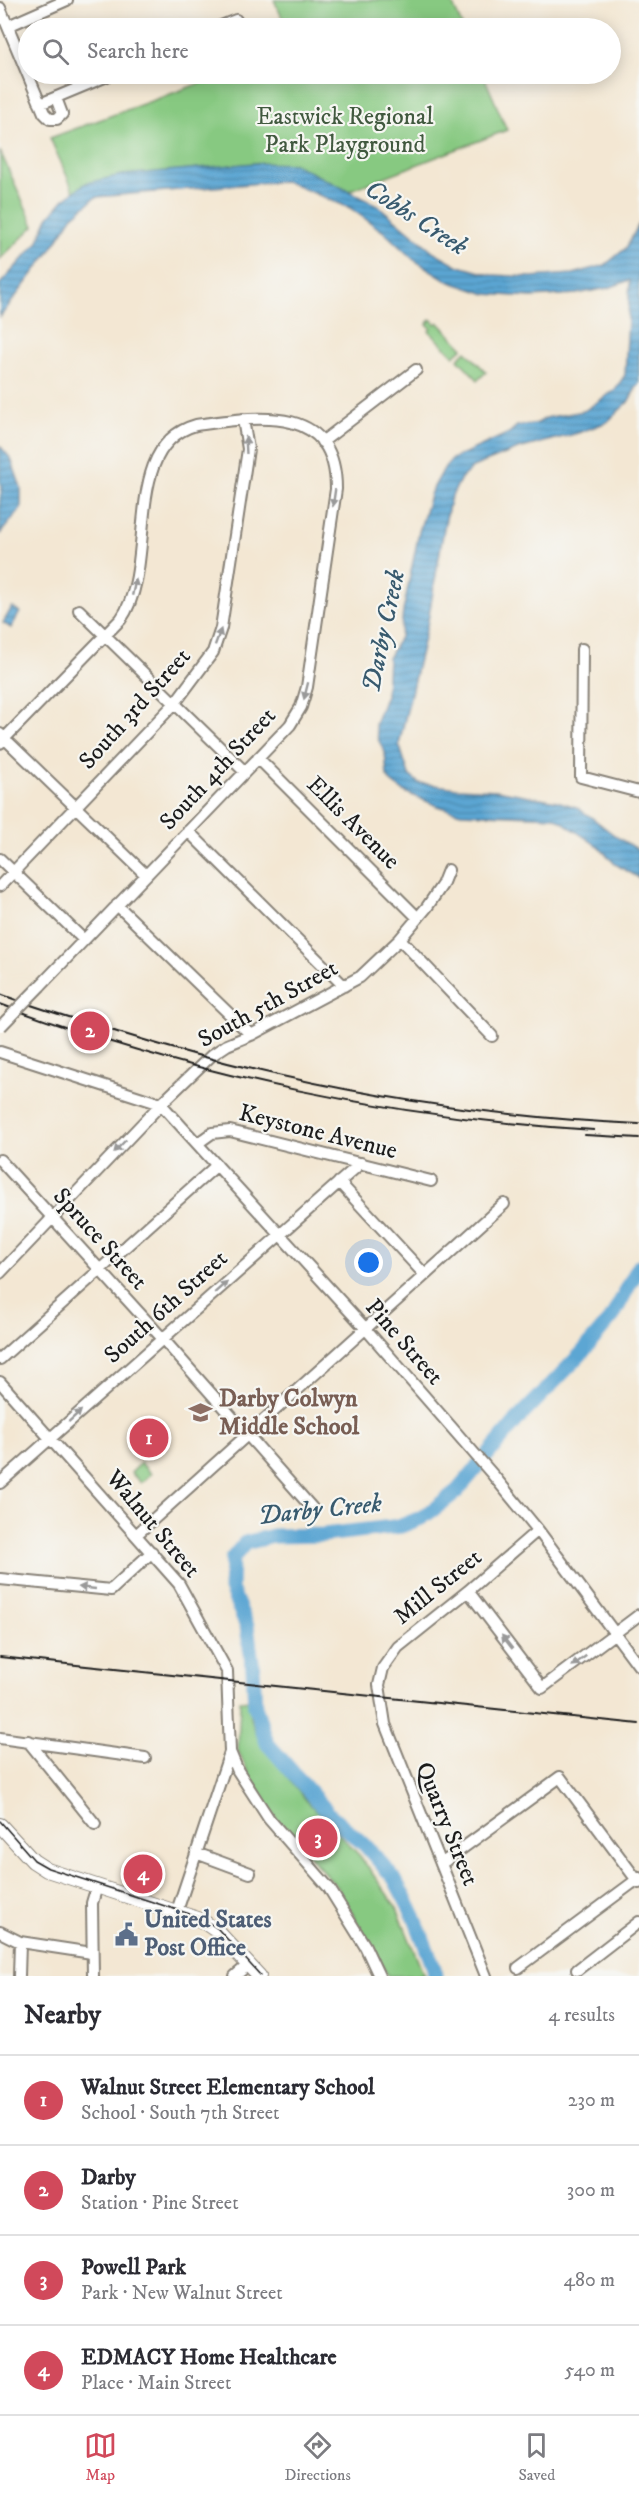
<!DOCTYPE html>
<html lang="en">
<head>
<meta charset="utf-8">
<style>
  body { margin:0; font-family:"IM FELL DW Pica",serif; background:#f2f2f3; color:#2b2b33 }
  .you { position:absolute; left:369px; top:1263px; width:21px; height:21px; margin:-15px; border:4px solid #fff; border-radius:50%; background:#1a73e8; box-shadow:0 0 0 9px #1a73e833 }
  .badge { display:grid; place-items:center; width:39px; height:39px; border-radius:50%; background:#d1495b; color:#fff; font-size:20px; font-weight:700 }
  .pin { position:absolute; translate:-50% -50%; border:3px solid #fff; box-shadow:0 2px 6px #0006 }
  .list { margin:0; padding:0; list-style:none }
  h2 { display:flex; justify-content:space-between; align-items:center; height:78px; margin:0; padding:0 24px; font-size:26px }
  h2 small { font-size:20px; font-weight:400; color:#7c7c81 }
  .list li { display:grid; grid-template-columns:39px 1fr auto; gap:18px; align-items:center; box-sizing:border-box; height:90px; padding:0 24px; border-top:2px solid #e1e1e2 }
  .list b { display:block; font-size:22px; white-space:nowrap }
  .list p { margin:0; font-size:20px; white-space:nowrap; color:#7c7c81 }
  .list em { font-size:20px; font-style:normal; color:#7c7c81 }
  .icon { flex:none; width:33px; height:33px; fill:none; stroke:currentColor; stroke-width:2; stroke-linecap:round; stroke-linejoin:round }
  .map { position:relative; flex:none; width:639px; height:1976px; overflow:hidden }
  .search { position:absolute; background:#fff; box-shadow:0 3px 15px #0003; left:18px; right:18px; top:18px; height:66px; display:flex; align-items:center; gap:15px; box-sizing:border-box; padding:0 21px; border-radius:33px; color:#7c7c81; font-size:22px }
  .sheet { height:438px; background:#fff }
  nav { display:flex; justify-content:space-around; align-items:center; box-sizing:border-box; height:84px; border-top:2px solid #e1e1e2; background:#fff; font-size:16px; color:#7c7c81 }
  nav a { display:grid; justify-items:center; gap:3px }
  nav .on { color:#d1495b }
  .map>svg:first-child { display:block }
</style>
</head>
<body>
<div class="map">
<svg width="639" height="1976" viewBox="0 0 639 1976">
  <defs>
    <pattern id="water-rules" width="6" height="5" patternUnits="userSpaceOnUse" patternTransform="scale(1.5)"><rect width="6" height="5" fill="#5ba6d3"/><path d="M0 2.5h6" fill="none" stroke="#4a86aa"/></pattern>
  </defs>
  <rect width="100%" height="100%" fill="#f6f6f2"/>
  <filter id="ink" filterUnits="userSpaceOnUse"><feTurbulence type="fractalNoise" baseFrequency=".0167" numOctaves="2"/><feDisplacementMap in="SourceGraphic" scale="12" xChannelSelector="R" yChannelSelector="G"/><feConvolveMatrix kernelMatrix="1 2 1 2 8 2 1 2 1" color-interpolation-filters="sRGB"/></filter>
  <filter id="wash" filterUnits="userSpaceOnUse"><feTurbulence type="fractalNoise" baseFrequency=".008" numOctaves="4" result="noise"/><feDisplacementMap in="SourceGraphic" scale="24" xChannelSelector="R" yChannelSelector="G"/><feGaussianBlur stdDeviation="1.35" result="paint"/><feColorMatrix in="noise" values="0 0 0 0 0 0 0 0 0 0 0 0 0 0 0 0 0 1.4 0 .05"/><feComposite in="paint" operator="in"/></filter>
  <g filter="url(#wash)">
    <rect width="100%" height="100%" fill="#f3e7d3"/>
    <path fill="#87c981" stroke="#52724e" stroke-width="1.5" d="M274,0H451L463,28H287Z
      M225,74H483L507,130L343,193L281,165L74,192L50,138Z
      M0,151L34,226L0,259Z
      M431,319L435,324L438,322L463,348L454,356L429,331L431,328L427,324Z
      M466,351L486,372L478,380L458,359Z
      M141,1463L151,1474L141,1483L131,1473Z
      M250,1700V1718L262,1745L307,1801L360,1856L397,1908L424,1976H388L337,1887L277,1820L252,1781L238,1751L240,1701Z"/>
    <path fill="url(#water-rules)" stroke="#3c6178" stroke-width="1.5" d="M255,163L294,164L377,205L434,252L459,266L491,275L531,277L573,274L605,265L626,248L639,224V383L628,402L607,422L578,433L518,449L475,466L461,478L450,500L444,528L428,621L399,744L409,775L419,783L457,788L496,790L557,801L576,807L591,817L618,838L639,850V878L615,864L599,847L555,817L461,813L440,807L405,792L392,783L387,776L385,752L378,739L375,724L386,695L388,658L400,637L403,611L419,532L431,492L445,467L452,459L509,433L517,426L536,424L546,418L584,411L615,390L625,375L630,280L608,288L576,294L532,297L486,294L450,282L414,260L385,233L350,208L285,181L96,197L72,217L48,254L0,317V284L37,243L48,218L64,199L86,183L122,175Z
      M0,446L11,459L21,488V508L0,534V500L2,489L0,482Z
      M12,607L20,612L11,628L3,623Z"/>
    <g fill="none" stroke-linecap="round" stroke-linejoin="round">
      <path stroke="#5ba6d3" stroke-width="15" d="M435,1976L434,1968L414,1916L394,1878L365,1845L330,1815L267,1743L255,1706L253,1669L247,1626L231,1589L232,1559L245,1543L273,1536L323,1535L401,1526L421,1518L434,1509L457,1491L517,1420L581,1354L613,1316L639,1266"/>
    </g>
  </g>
  <g filter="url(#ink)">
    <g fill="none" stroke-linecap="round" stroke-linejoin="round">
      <defs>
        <path id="minor" d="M0,8L44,113L50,119H57L62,114L56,98
          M8,26L67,0
          M216,28L236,20L240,28
          M40,104L112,74
          M322,442L416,370
          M79,610L245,772
          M582,649L581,777L639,792
          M0,734L146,875
          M0,743L121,619C159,566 120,446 196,425C255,417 336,402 336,489L307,687L301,707L290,725L40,986
          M258,758L418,918
          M188,831L344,986
          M0,859L84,940
          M0,886L175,703L213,652L221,628L248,449L243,419
          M117,905L251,1035
          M400,939L492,1036
          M0,1052L161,1104L365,1328L493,1475L538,1530L639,1666
          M198,1143L212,1133L230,1131L431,1181
          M0,1160L163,1339L312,1508
          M339,1182L425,1275
          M0,1273L161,1104L212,1055L227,1045L251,1035L360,977L400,939L427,907L442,885L448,870
          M0,1359L217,1165
          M0,1382L179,1584L227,1671L230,1752L238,1771L269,1819L329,1888L365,1946L379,1976
          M0,1483L361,1163
          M136,1535L504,1204
          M0,1579L111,1590L152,1552
          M468,1591L542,1688L639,1615
          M0,1738L145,1758
          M28,1741L95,1824
          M196,1853L250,1873
          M441,1864L560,1777L639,1883
          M177,1911L230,1752
          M0,1932L20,1942L92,1953
          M518,1968L639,1878
          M577,1970L639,1922
          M19,1976L20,1942
          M93,1976L92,1903L97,1886
          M235,1976L248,1965
          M486,1976L385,1724L379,1685L383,1668L398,1647L468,1591L538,1530"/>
        <path id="major" d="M0,1825L33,1861L47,1870L201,1920L217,1931L259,1976"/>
      </defs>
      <use href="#minor" stroke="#888278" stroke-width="14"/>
      <use href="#major" stroke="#888278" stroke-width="16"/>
      <use href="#minor" stroke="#fff" stroke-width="10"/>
      <use href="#major" stroke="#fff" stroke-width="14"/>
      <path stroke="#1c1c1c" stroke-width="1.5" d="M0,1821L34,1860L48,1868L202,1918L218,1929L261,1976"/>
      <path stroke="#1c1c1c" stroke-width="2" d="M0,994C39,1009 81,1021 121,1033C289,1085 463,1116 639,1124
        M0,1004C189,1075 392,1118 594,1130
        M585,1135L639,1138
        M0,1657L639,1724"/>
      <defs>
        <path id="minor-bridge" d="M1,1026L40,986"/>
      </defs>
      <use href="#minor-bridge" stroke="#888278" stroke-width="14" stroke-linecap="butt"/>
      <use href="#minor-bridge" stroke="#fff" stroke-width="10"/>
    </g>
    <defs><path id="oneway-solid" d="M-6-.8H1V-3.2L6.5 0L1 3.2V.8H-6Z" transform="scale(1.5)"/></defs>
    <g fill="#999">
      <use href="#oneway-solid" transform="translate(246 445) rotate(-93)"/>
      <use href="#oneway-solid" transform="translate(334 498) rotate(98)"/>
      <use href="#oneway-solid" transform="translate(134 587) rotate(-78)"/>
      <use href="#oneway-solid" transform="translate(218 637) rotate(-70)"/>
      <use href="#oneway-solid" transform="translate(306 691) rotate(104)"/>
      <use href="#oneway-solid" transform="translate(120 1146) rotate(134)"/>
      <use href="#oneway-solid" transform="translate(221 1287) rotate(-42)"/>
      <use href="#oneway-solid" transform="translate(75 1416) rotate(-42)"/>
      <use href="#oneway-solid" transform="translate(87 1588) rotate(-174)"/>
      <use href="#oneway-solid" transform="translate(507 1642) rotate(-128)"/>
      <use href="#oneway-solid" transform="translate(579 1661) rotate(144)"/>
    </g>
  </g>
  <defs>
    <symbol id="school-bare" viewBox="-9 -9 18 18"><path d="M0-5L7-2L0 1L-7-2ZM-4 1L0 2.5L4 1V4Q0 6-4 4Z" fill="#8d6e63" stroke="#f6f6f2" stroke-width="2.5" paint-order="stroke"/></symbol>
    <symbol id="civic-bare" viewBox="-9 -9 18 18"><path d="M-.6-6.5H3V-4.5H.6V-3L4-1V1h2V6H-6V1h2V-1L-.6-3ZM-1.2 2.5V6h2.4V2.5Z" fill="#5c6f8a" stroke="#f6f6f2" stroke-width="2.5" paint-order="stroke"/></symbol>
  </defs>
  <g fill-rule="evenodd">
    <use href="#school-bare" x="184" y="1396" width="33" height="33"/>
    <use href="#civic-bare" x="110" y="1918" width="33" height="33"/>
  </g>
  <g text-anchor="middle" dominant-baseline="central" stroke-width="4.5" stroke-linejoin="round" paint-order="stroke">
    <g font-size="24" fill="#41593f" stroke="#f6f6f2">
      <text x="345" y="117">Eastwick Regional<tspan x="345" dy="28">Park Playground</tspan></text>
    </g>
    <g font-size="24" fill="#1c1c1c" stroke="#f6f6f2">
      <text transform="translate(135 709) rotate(-48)">South 3rd Street</text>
      <text transform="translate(218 769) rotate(-47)">South 4th Street</text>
      <text transform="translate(353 823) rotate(45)">Ellis Avenue</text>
      <text transform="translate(268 1004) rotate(-29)">South 5th Street</text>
      <text transform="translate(318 1132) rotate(14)">Keystone Avenue</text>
      <text transform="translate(100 1239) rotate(48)">Spruce Street</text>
      <text transform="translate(166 1307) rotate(-42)">South 6th Street</text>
      <text transform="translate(404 1342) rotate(49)">Pine Street</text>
      <text transform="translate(153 1524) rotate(50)">Walnut Street</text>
      <text transform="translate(438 1587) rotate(-39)">Mill Street</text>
      <text transform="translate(447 1824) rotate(68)">Quarry Street</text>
    </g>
    <g font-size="24" font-weight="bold" fill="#785e54" stroke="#f6f6f2" text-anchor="start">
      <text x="219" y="1399">Darby Colwyn<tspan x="219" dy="28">Middle School</tspan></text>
    </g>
    <g font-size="24" font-weight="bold" fill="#4e5e75" stroke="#f6f6f2" text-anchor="start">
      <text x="144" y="1920">United States<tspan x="144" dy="28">Post Office</tspan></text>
    </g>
    <g font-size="26" font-style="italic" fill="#385a6e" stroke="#f6f6f2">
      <text transform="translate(416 218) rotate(33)">Cobbs Creek</text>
      <text transform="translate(384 631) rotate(-78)">Darby Creek</text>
      <text transform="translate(320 1510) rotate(-6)">Darby Creek</text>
    </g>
  </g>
</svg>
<div class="you"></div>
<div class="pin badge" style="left:149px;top:1438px">1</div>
<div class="pin badge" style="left:90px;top:1031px">2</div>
<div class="pin badge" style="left:318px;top:1838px">3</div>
<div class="pin badge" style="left:143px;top:1874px">4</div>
<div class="search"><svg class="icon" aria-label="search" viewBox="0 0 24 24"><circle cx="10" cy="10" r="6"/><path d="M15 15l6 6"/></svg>Search here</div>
</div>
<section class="sheet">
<h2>Nearby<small>4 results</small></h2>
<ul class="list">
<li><span class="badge">1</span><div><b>Walnut Street Elementary School</b><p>School · South 7th Street</p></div><em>230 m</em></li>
<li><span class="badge">2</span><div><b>Darby</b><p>Station · Pine Street</p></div><em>300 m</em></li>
<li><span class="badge">3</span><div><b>Powell Park</b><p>Park · New Walnut Street</p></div><em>480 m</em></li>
<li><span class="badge">4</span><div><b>EDMACY Home Healthcare</b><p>Place · Main Street</p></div><em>540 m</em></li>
</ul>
</section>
<nav>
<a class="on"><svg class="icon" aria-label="map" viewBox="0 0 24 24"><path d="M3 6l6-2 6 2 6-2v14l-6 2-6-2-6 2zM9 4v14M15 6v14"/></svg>Map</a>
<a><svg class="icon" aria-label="directions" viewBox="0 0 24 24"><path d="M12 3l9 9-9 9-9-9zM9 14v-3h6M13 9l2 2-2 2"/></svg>Directions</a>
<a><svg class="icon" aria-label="saved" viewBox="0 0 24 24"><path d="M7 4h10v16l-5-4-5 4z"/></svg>Saved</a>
</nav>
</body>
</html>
